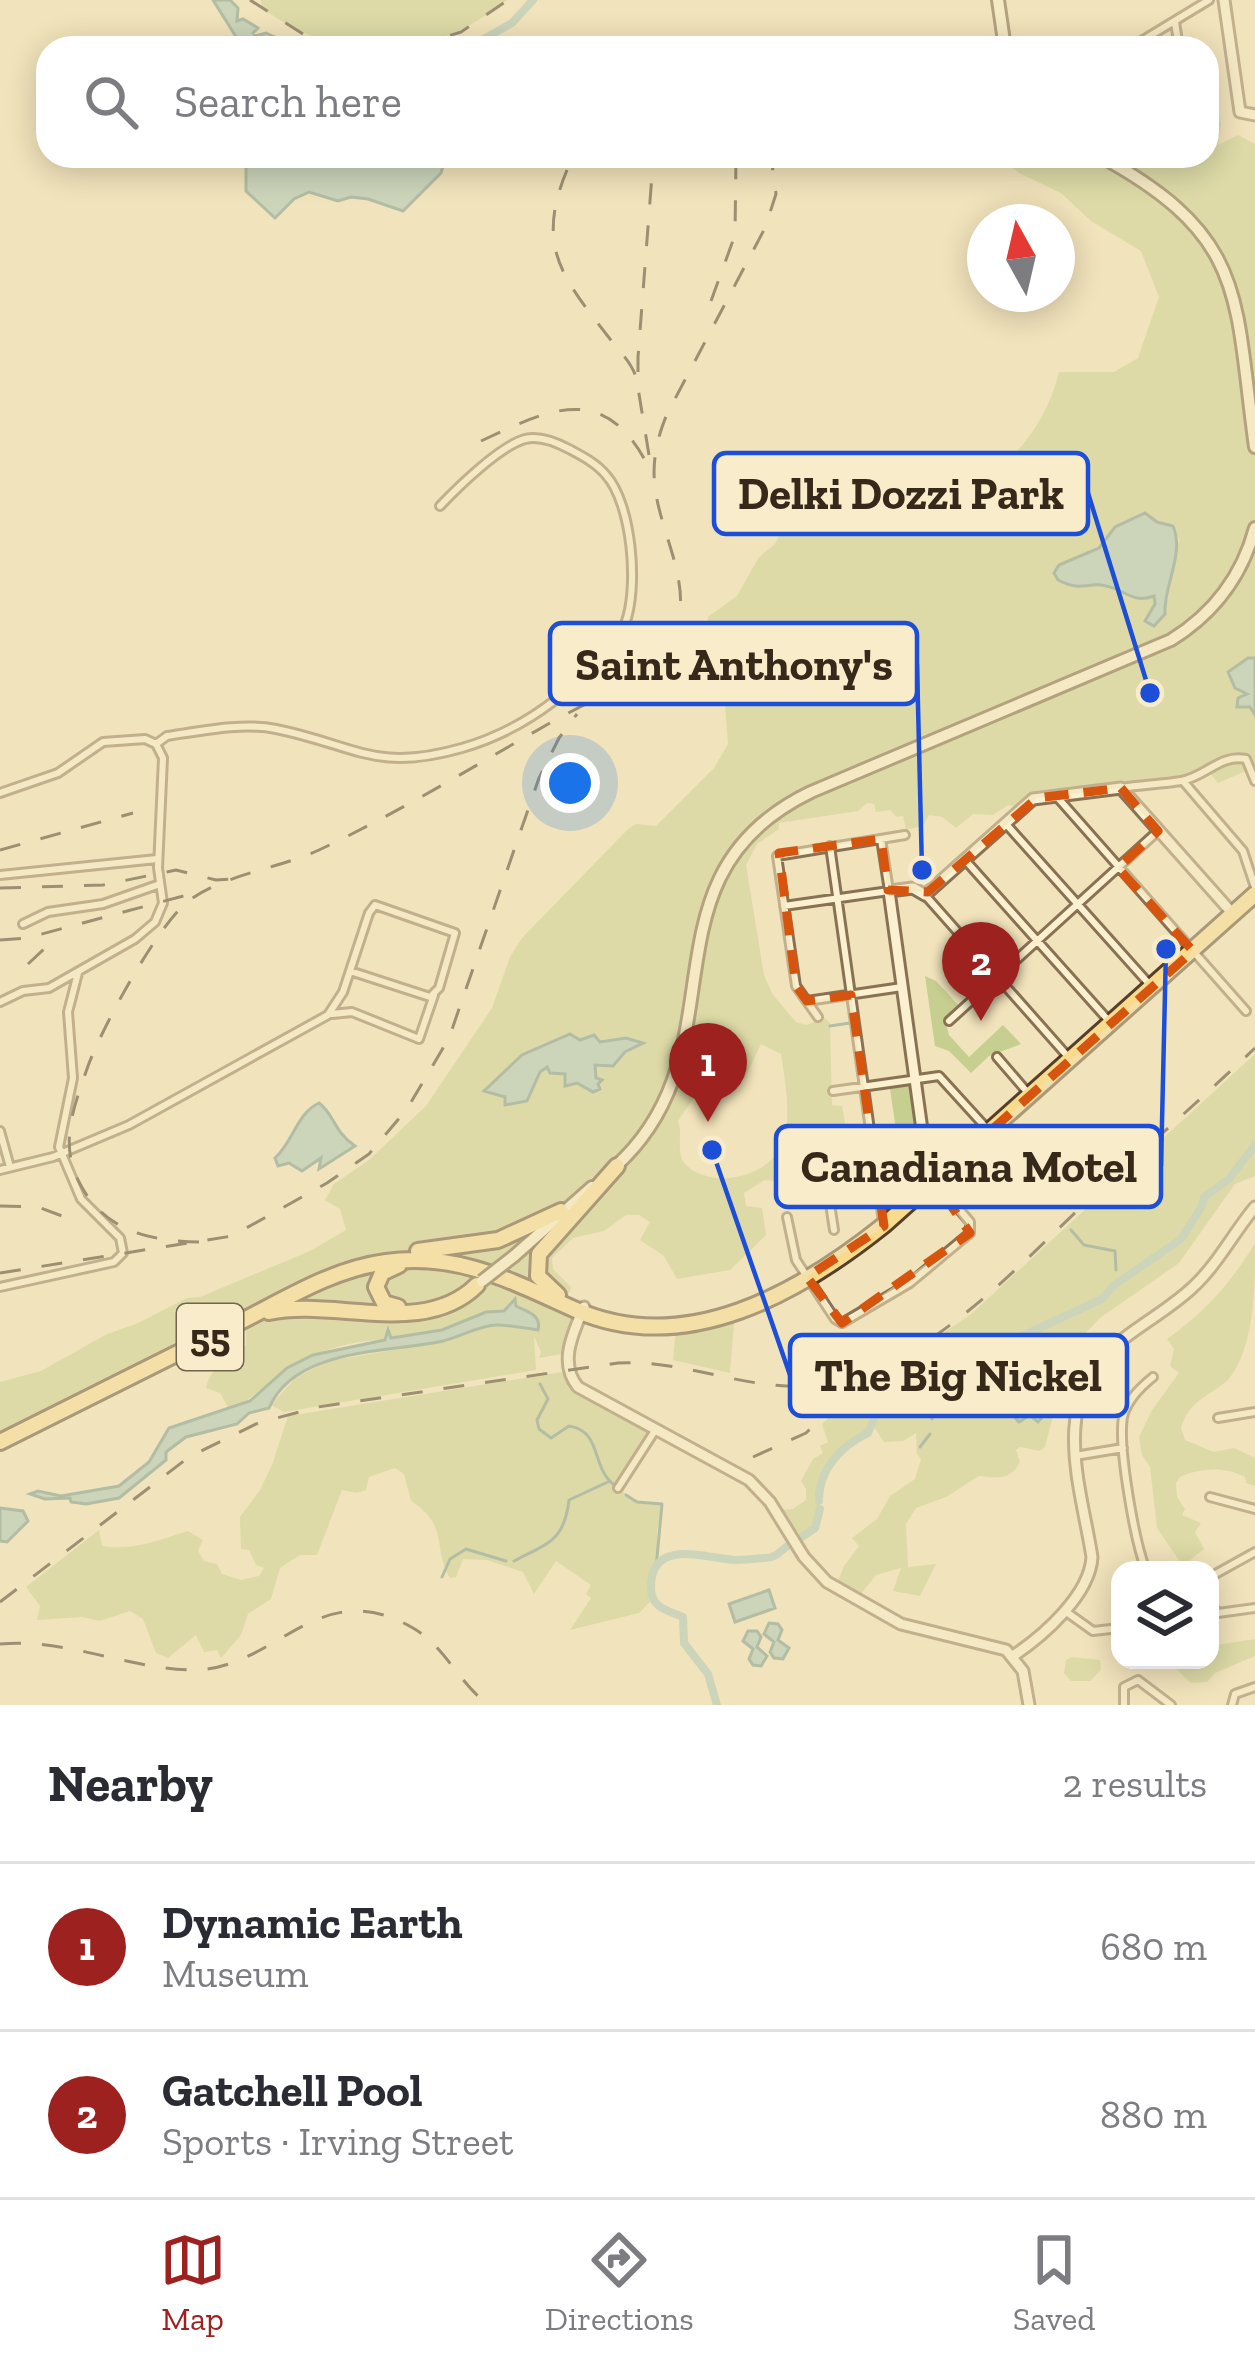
<!DOCTYPE html>
<html lang="en">
<head>
<meta charset="utf-8">
<style>
  body { margin:0; font-family:"Zilla Slab",serif; background:#f7f7f7; color:#2b2b33 }
  .controls { position:absolute; right:36px; bottom:36px; display:grid; overflow:hidden; border-radius:24px; box-shadow:0 6px 30px #0003 }
  .controls button { width:108px; height:108px; display:grid; place-items:center; padding:0; border:0; border-bottom:3px solid #e1e1e2; background:#fff; color:#2b2b33; font:60px sans-serif }
  .compass { position:absolute; left:967px; top:204px; width:108px; height:108px; border-radius:50%; background:#fff; box-shadow:0 6px 30px #0003; rotate:352deg }
  .you { position:absolute; left:570px; top:783px; width:42px; height:42px; margin:-30px; border:9px solid #fff; border-radius:50%; background:#1a73e8; box-shadow:0 0 0 18px #1a73e833 }
  .badge { display:grid; place-items:center; width:78px; height:78px; border-radius:50%; background:#9d221f; color:#fff; font-size:39px; font-weight:700 }
  .pin { position:absolute; translate:-50% -99px; filter:drop-shadow(0 3px 6px #0008) }
  .pin::after { content:''; position:absolute; top:63px; width:42px; height:36px; background:inherit; clip-path:polygon(0 0,100% 0,50% 100%) }
  .list { margin:0; padding:0; list-style:none }
  h2 { display:flex; justify-content:space-between; align-items:center; height:156px; margin:0; padding:0 48px; font-size:51px }
  h2 small { font-size:39px; font-weight:400; color:#7c7c81 }
  .list li { display:grid; grid-template-columns:78px 1fr auto; gap:36px; align-items:center; box-sizing:border-box; height:168px; padding:0 48px; border-top:3px solid #e1e1e2 }
  .list b { display:block; font-size:45px; white-space:nowrap }
  .list p { margin:0; font-size:39px; white-space:nowrap; color:#7c7c81 }
  .list em { font-size:39px; font-style:normal; color:#7c7c81 }
  .icon { flex:none; width:66px; height:66px; fill:none; stroke:currentColor; stroke-width:2; stroke-linecap:round; stroke-linejoin:round }
  .map { position:relative; flex:none; width:1255px; height:1705px; overflow:hidden }
  .search { position:absolute; background:#fff; box-shadow:0 6px 30px #0003; left:36px; right:36px; top:36px; height:132px; display:flex; align-items:center; gap:30px; box-sizing:border-box; padding:0 42px; border-radius:36px; color:#7c7c81; font-size:45px }
  .sheet { height:492px; background:#fff }
  nav { display:flex; justify-content:space-around; align-items:center; box-sizing:border-box; height:168px; border-top:3px solid #e1e1e2; background:#fff; font-size:33px; color:#7c7c81 }
  nav a { display:grid; justify-items:center; gap:6px }
  nav .on { color:#9d221f }
  .map>svg:first-child { display:block }
</style>
</head>
<body>
<div class="map">
<svg width="1255" height="1705" viewBox="0 0 1255 1705">
  <rect width="100%" height="100%" fill="#f1e3bb"/>
  <path fill="#c6cf8f" fill-rule="evenodd" d="M261,0H507C431,61 342,67 262,8Z
    M1212,112L1218,113L1221,124L1218,145L1238,135L1255,144V767L1218,783L1206,768L1190,778L1048,796L1022,809L1008,805L993,815L973,814L956,828L942,817L929,815L923,826L906,830L903,816L897,817L890,810L876,812L874,804L867,803L858,811L779,823V829L757,844L746,865L764,975L773,995L796,1022L806,1025L825,1018L830,1023L832,1105L842,1106L847,1134L825,1136L820,1160L812,1163L801,1179L783,1188L776,1181L765,1180L744,1193L746,1206L762,1208L766,1235L730,1270L677,1279L664,1256L640,1240L650,1222L639,1215H626L604,1231L573,1238L552,1258L553,1269L571,1287L567,1299C497,1267 463,1252 384,1257L0,1436V1382L41,1371L107,1334L136,1324L187,1298L200,1297L310,1251L346,1230L340,1209L325,1200L334,1184L369,1160L426,1106L492,1008L510,957L522,938L628,829L636,824L656,826L714,768L728,744L722,666L707,639L708,617L737,596L759,557L775,544L784,525L781,508C807,471 861,460 904,460L921,488L928,489L946,515C997,475 1043,438 1059,372H1114L1138,358L1159,297L1141,251L1091,221L1061,193L1019,173L998,156H1207V115ZM1148,514L1156,522L1170,524L1179,539L1165,614L1154,626L1145,620L1155,604L1154,595C1132,605 1126,589 1105,585C1083,581 1080,593 1055,577L1054,573L1058,565L1105,543L1115,527ZM570,1034L580,1040L594,1035L600,1042C616,1043 626,1039 643,1043L606,1066L595,1065L596,1078L602,1080L597,1084L600,1089L592,1092L577,1083L565,1085V1074L546,1067L540,1071L527,1101L504,1103L505,1097L484,1090L522,1055ZM761,1044L781,1054C789,1108 802,1168 729,1178C716,1180 696,1175 686,1165C674,1152 684,1136 678,1121L697,1093L745,1078Z
    M925,976L936,981L962,1009L946,1024L949,1035L969,1057L1003,1025L1021,1044L989,1056L971,1073L949,1051L935,1046Z
    M1255,1054V1176L1235,1184L1179,1263L1100,1318L1079,1340L1100,1360L1083,1386L1063,1377L1045,1447L1040,1451L1020,1447L1016,1450L1020,1462C1010,1481 996,1478 979,1476L946,1497L916,1508L906,1524L908,1567L936,1564L920,1596L893,1591L901,1568L876,1575L856,1600L835,1588L844,1566L859,1546L852,1538L877,1519L890,1496L915,1479L921,1459L917,1454L916,1433L903,1441L884,1442L874,1427C852,1445 823,1457 818,1493C817,1503 820,1513 818,1523L794,1541L776,1510L793,1509L806,1500V1489L801,1481L813,1459L823,1453L820,1446L828,1442L822,1424L865,1385L970,1315ZM1035,1345L1027,1365L1032,1369L1023,1383L1034,1379L1050,1390L1042,1419L1033,1417L1036,1412L1023,1405L1027,1417L1019,1422L996,1396L980,1368L972,1367L983,1356L1007,1384C1022,1371 1013,1357 1035,1345Z
    M914,1078L922,1133L897,1136L889,1082Z
    M1255,1243C1255,1288 1255,1349 1227,1381C1206,1398 1189,1401 1181,1428L1185,1440L1214,1452L1234,1448L1255,1458V1486L1246,1483L1245,1477C1224,1466 1200,1468 1180,1477L1176,1483L1177,1497L1185,1509L1182,1515L1201,1523L1195,1532L1204,1549L1183,1566L1157,1528L1150,1467L1142,1455L1139,1437L1152,1410L1179,1373L1170,1366L1174,1349L1167,1339C1205,1312 1231,1283 1255,1243Z
    M439,1260L581,1312L569,1353L539,1358L541,1352L534,1336L536,1370L284,1412L271,1405L296,1377L329,1361L427,1344L495,1325L538,1329C541,1314 525,1312 516,1305L515,1299L504,1311L486,1312L442,1330L393,1338L388,1335L385,1340C353,1340 310,1352 284,1371C265,1385 252,1400 229,1409L220,1393L206,1388C211,1364 231,1360 246,1345V1320L329,1278Z
    M735,1312L730,1373L673,1360L676,1327Z
    M568,1371L572,1381L656,1429L619,1488L633,1500L662,1505L657,1531L658,1557L651,1579L652,1600L639,1613L570,1630L591,1598L586,1594L591,1585L556,1561L534,1594L523,1572L487,1560L463,1559L456,1577L450,1578C432,1549 450,1526 411,1501L404,1474L395,1468L369,1477L366,1490L357,1493L342,1490L317,1555H300L280,1568L271,1599L248,1614L241,1635L221,1658L217,1650L204,1652L196,1635L168,1658L156,1653L143,1619L130,1611L100,1621L82,1617L37,1620L40,1606L26,1587L99,1530L102,1546C135,1551 158,1540 188,1531L203,1540L198,1551L204,1561L217,1564L222,1574L241,1580L259,1576L264,1568L256,1565L249,1550L241,1549L240,1517L260,1490L272,1465L288,1416Z
    M1255,1639V1656L1215,1673L1207,1682L1191,1683L1167,1660H1210V1646Z
    M1072,1657L1100,1660L1101,1670L1090,1681H1071L1064,1673L1066,1660Z"/>
  <path fill="#a0c1b9" stroke="#678f87" stroke-width="3" d="M213,0H230L238,8L237,21L243,19L258,28L253,33L255,36L266,33L299,48H244L249,39L238,40Z
    M246,156H446L441,173L403,211L368,199L351,197L338,201L309,192L294,199L275,218L246,191Z
    M1145,513L1157,522L1173,526C1185,554 1163,587 1165,614L1154,626L1145,621L1155,604L1154,596C1133,604 1126,590 1106,586C1087,581 1084,593 1058,580L1054,573L1059,565L1099,548L1115,527Z
    M1248,658H1255V715L1250,707H1237L1238,698L1247,694L1235,688L1228,672Z
    M570,1034L580,1040L594,1035L600,1042L626,1038L643,1043L625,1052L613,1066L595,1065L596,1078L602,1080L598,1084L600,1089L593,1092L577,1083L565,1086V1074L550,1073L547,1067L540,1072L527,1101L505,1105V1097L484,1091L522,1055Z
    M319,1103C335,1115 333,1131 355,1146L319,1169L321,1158L302,1171L289,1163L278,1166L275,1158C293,1142 297,1113 319,1103Z
    M515,1299L516,1306C525,1311 542,1314 538,1330C526,1328 507,1325 497,1325C480,1325 460,1337 443,1341C389,1353 295,1347 269,1408L249,1413L237,1424L186,1437L166,1452V1460L119,1498L86,1504L71,1502L70,1498L45,1499L30,1494L38,1491L61,1496L119,1486L149,1462L169,1428L250,1401L287,1368L313,1355L385,1340L388,1330L391,1338L442,1330L486,1312L504,1311Z
    M1038,1344L1040,1348L1027,1365L1033,1367L1023,1383L1029,1382L1031,1374L1037,1381L1046,1379C1047,1393 1051,1410 1038,1422L1032,1417L1035,1411L1022,1406L1027,1417L1019,1422L996,1396L981,1369L971,1367L982,1356L997,1378L1007,1384L1019,1357Z
    M0,1508L23,1511L28,1521L7,1542L0,1541Z
    M769,1590L775,1608L735,1622L729,1604Z
    M769,1623L778,1624L782,1630L778,1640L789,1648L783,1659L774,1658L770,1652L774,1642L764,1634Z
    M748,1631H757L761,1637L757,1647L767,1656L761,1666L753,1665L749,1659L753,1649L743,1641Z"/>
  <g fill="none" stroke-linecap="round" stroke-linejoin="round">
    <path stroke="#678f87" stroke-width="3" d="M830,1026L850,1023
      M1071,1230L1084,1245L1115,1251L1116,1270
      M1117,1280V1284
      M915,1373L934,1389L932,1419
      M540,1384L548,1399L537,1420L539,1429L551,1438L569,1426C602,1431 591,1466 613,1484
      M920,1447L930,1434
      M626,1495L637,1502L662,1504L656,1568
      M514,1561C548,1543 564,1542 569,1500L610,1481
      M442,1577L450,1559L466,1549L506,1561"/>
    <path stroke="#a0c1b9" stroke-width="8" d="M468,48L512,23L533,0
      M819,1501C818,1470 842,1445 868,1433L876,1414L921,1365L1022,1336L1102,1299L1113,1286L1181,1239L1202,1206L1204,1197L1229,1179L1255,1145
      M802,1537L815,1528L820,1509
      M717,1705L708,1674L684,1643L683,1617C667,1610 651,1608 651,1588C650,1535 712,1560 736,1560C745,1560 755,1559 765,1558C776,1558 780,1551 789,1545"/>
    <defs>
      <path id="minor" d="M1175,22L1179,48
        M1130,48L1209,0
        M156,744L167,736C201,731 242,722 276,729C355,745 375,773 462,748C517,732 560,702 598,660C608,649 619,638 625,624C639,588 632,504 606,475C596,463 582,456 569,449C556,442 540,435 525,439C500,446 458,487 440,506
        M1183,781L1243,851L1255,887
        M1121,788C1141,785 1162,784 1181,781C1206,777 1219,754 1246,759L1255,781
        M0,793L58,773L103,742L145,739L156,744L163,758L158,868L163,903L155,922L135,939L49,988L23,991L0,1002
        M1058,798L1246,1011
        M1006,824L1150,985
        M830,846L883,1222
        M966,861L1109,1021
        M0,875L157,859
        M925,895L1070,1059
        M784,906L889,891L881,839
        M23,924L48,912L103,904L160,884
        M807,1001L902,987
        M332,1014L352,1012L419,1039L434,995
        M818,1017L796,986L777,856L905,835
        M949,1021L1158,831
        M997,1057L1028,1093
        M833,1091L939,1076L990,1132
        M0,1131L10,1167
        M823,1159L834,1230
        M0,1170L53,1157L129,1125L328,1015L343,992L369,913L375,905L455,933L439,988L430,997L350,971
        M827,1184L922,1170
        M787,1217L796,1260L835,1319L842,1323L910,1283L970,1233V1222L937,1183
        M0,1287L114,1262L123,1253L120,1238L81,1199L59,1147L73,1078L68,1012L78,973
        M1218,1418L1255,1412
        M1075,1456L1123,1448
        M618,1488L656,1429
        M1210,1497L1255,1509
        M1146,1570C1135,1543 1116,1439 1124,1413C1130,1397 1141,1387 1153,1377
        M1210,1577L1255,1552
        M1210,1604L1218,1613L1255,1608
        M1065,1611L1093,1631L1120,1628
        M1124,1705V1687L1138,1680L1171,1705
        M1232,1705L1235,1694L1255,1687"/>
      <path id="tertiary" d="M1224,0L1240,112L1255,115
        M935,1180L927,1166L889,891L913,888L925,895L1033,799L1121,788L1233,914
        M584,1307C573,1333 558,1363 578,1387L749,1480L770,1502L804,1557L827,1582L901,1624L1006,1650L1023,1671L1029,1705
        M1013,1656C1043,1636 1090,1595 1092,1557C1081,1487 1050,1404 1112,1348C1137,1326 1169,1310 1193,1287C1217,1265 1234,1232 1255,1207"/>
      <path id="secondary" d="M998,0L1005,48
        M1100,156C1248,237 1234,295 1255,447
        M615,1167C746,1049 634,877 811,792L1171,640C1213,614 1242,576 1255,528
        M514,1256L592,1187"/>
      <path id="primary" d="M418,1251L498,1240L561,1211
        M558,1295L538,1276L539,1254L617,1166
        M398,1307L384,1303L376,1287L382,1273L399,1265
        M269,1312C334,1298 424,1338 477,1285
        M0,1442C79,1403 157,1363 236,1324C284,1300 332,1269 386,1262C459,1252 513,1282 576,1310C686,1358 799,1293 884,1225L1255,894"/>
    </defs>
    <use href="#minor" stroke="#897254" stroke-width="12"/>
    <use href="#tertiary" stroke="#897254" stroke-width="15"/>
    <use href="#secondary" stroke="#6b5337" stroke-width="16"/>
    <use href="#primary" stroke="#563f29" stroke-width="20"/>
    <use href="#minor" stroke="#fbf0cf" stroke-width="6"/>
    <use href="#tertiary" stroke="#fbf0cf" stroke-width="9"/>
    <use href="#secondary" stroke="#fbf0cf" stroke-width="10"/>
    <use href="#primary" stroke="#f9db8e" stroke-width="14"/>
    <path stroke="#37291a" stroke-width="3" stroke-dasharray="21 21" stroke-linecap="butt" d="M250,0L306,36L350,48
      M410,48L461,32L508,0
      M567,170C534,249 565,280 610,339C620,352 631,362 636,377
      M711,301L735,235L736,156
      M481,441C546,411 602,380 646,462
      M649,455L638,388V357L653,162
      M0,850L133,813
      M0,888L103,885L176,870L216,880L233,879
      M0,940L27,938L198,892
      M28,964L58,936
      M0,1206L38,1207L70,1219
      M199,1242C147,1241 102,1230 78,1180C59,1141 75,1104 88,1066C103,1026 154,932 185,904C216,876 281,868 319,850C398,813 474,766 550,723C586,702 637,683 664,650C702,603 664,544 656,494C651,466 656,440 667,414L765,228L776,194L771,156
      M0,1273L232,1236L327,1183L369,1154L407,1109L449,1038L539,778L559,738L577,714
      M753,1457L806,1433L844,1397L869,1379
      M0,1602L189,1457L258,1423L318,1407L618,1363C686,1359 750,1393 817,1385C923,1374 1018,1265 1093,1196C1147,1147 1202,1098 1255,1048
      M0,1644C65,1638 126,1668 190,1670C276,1672 317,1572 413,1628C446,1647 458,1683 489,1705"/>
    <defs>
      <path id="secondary-bridge" d="M482,1281L514,1256"/>
    </defs>
    <use href="#secondary-bridge" stroke="#6b5337" stroke-width="16" stroke-linecap="butt"/>
    <use href="#secondary-bridge" stroke="#fbf0cf" stroke-width="10"/>
  </g>
  <path d="M0 0H1255V1705H0ZM1121,788L1158,831L1118,868L1193,951L934,1181L970,1233L842,1323L807,1277L884,1226L851,995L807,1001L796,986L779,853L881,839L888,890L928,892L1037,798Z" fill="#f1e3bb" fill-opacity=".55" fill-rule="evenodd"/>
  <path fill="none" stroke="#d6540d" stroke-width="9" stroke-dasharray="24 15" stroke-linejoin="round" d="M1121,788L1158,831L1118,868L1193,951L934,1181L970,1233L842,1323L807,1277L884,1226L851,995L807,1001L796,986L779,853L881,839L888,890L928,892L1037,798Z"/>
  <g text-anchor="middle" dominant-baseline="central" stroke-width="10" stroke-linejoin="round" paint-order="stroke">
    <rect fill="#f8eccb" stroke="#71644f" stroke-width="3" x="177" y="1304" width="66" height="66" rx="9"/>
    <g font-size="39" font-weight="bold" fill="#37291a">
      <text x="210" y="1337">55</text>
    </g>
  </g>
  <path fill="none" stroke="#1d4ed8" stroke-width="4.5" d="M1150 693L1088 493M922 870L917 664M1166 949L1161 1166M712 1150L790 1375"/>
  <g fill="#1d4ed8" stroke="#f8eccb" stroke-width="4.5">
    <circle cx="1150" cy="693" r="12"/>
    <circle cx="922" cy="870" r="12"/>
    <circle cx="1166" cy="949" r="12"/>
    <circle cx="712" cy="1150" r="12"/>
  </g>
  <g fill="#f8eccb" stroke="#1d4ed8" stroke-width="4.5">
    <rect x="714" y="453" width="374" height="81" rx="12"/>
    <rect x="550" y="623" width="367" height="81" rx="12"/>
    <rect x="776" y="1126" width="385" height="81" rx="12"/>
    <rect x="790" y="1335" width="337" height="81" rx="12"/>
  </g>
  <g font-size="45" text-anchor="middle" font-weight="bold" fill="#37291a">
    <text x="901" y="509">Delki Dozzi Park</text>
    <text x="734" y="680">Saint Anthony's</text>
    <text x="969" y="1182">Canadiana Motel</text>
    <text x="958" y="1391">The Big Nickel</text>
  </g>
</svg>
<div class="controls">
<button><svg class="icon" aria-label="layers" viewBox="0 0 24 24"><path d="M12 4l9 5-9 5-9-5zM3 14l9 5 9-5"/></svg></button>
</div>
<svg class="compass" viewBox="-18 -18 36 36"><path d="M0-13l5 13h-10z" fill="#e53935"/><path d="M0 13l5-13h-10z" fill="#7c7c81"/></svg>
<div class="you"></div>
<div class="pin badge" style="left:708px;top:1122px">1</div>
<div class="pin badge" style="left:981px;top:1021px">2</div>
<div class="search"><svg class="icon" aria-label="search" viewBox="0 0 24 24"><circle cx="10" cy="10" r="6"/><path d="M15 15l6 6"/></svg>Search here</div>
</div>
<section class="sheet">
<h2>Nearby<small>2 results</small></h2>
<ul class="list">
<li><span class="badge">1</span><div><b>Dynamic Earth</b><p>Museum</p></div><em>680 m</em></li>
<li><span class="badge">2</span><div><b>Gatchell Pool</b><p>Sports · Irving Street</p></div><em>880 m</em></li>
</ul>
</section>
<nav>
<a class="on"><svg class="icon" aria-label="map" viewBox="0 0 24 24"><path d="M3 6l6-2 6 2 6-2v14l-6 2-6-2-6 2zM9 4v14M15 6v14"/></svg>Map</a>
<a><svg class="icon" aria-label="directions" viewBox="0 0 24 24"><path d="M12 3l9 9-9 9-9-9zM9 14v-3h6M13 9l2 2-2 2"/></svg>Directions</a>
<a><svg class="icon" aria-label="saved" viewBox="0 0 24 24"><path d="M7 4h10v16l-5-4-5 4z"/></svg>Saved</a>
</nav>
</body>
</html>
